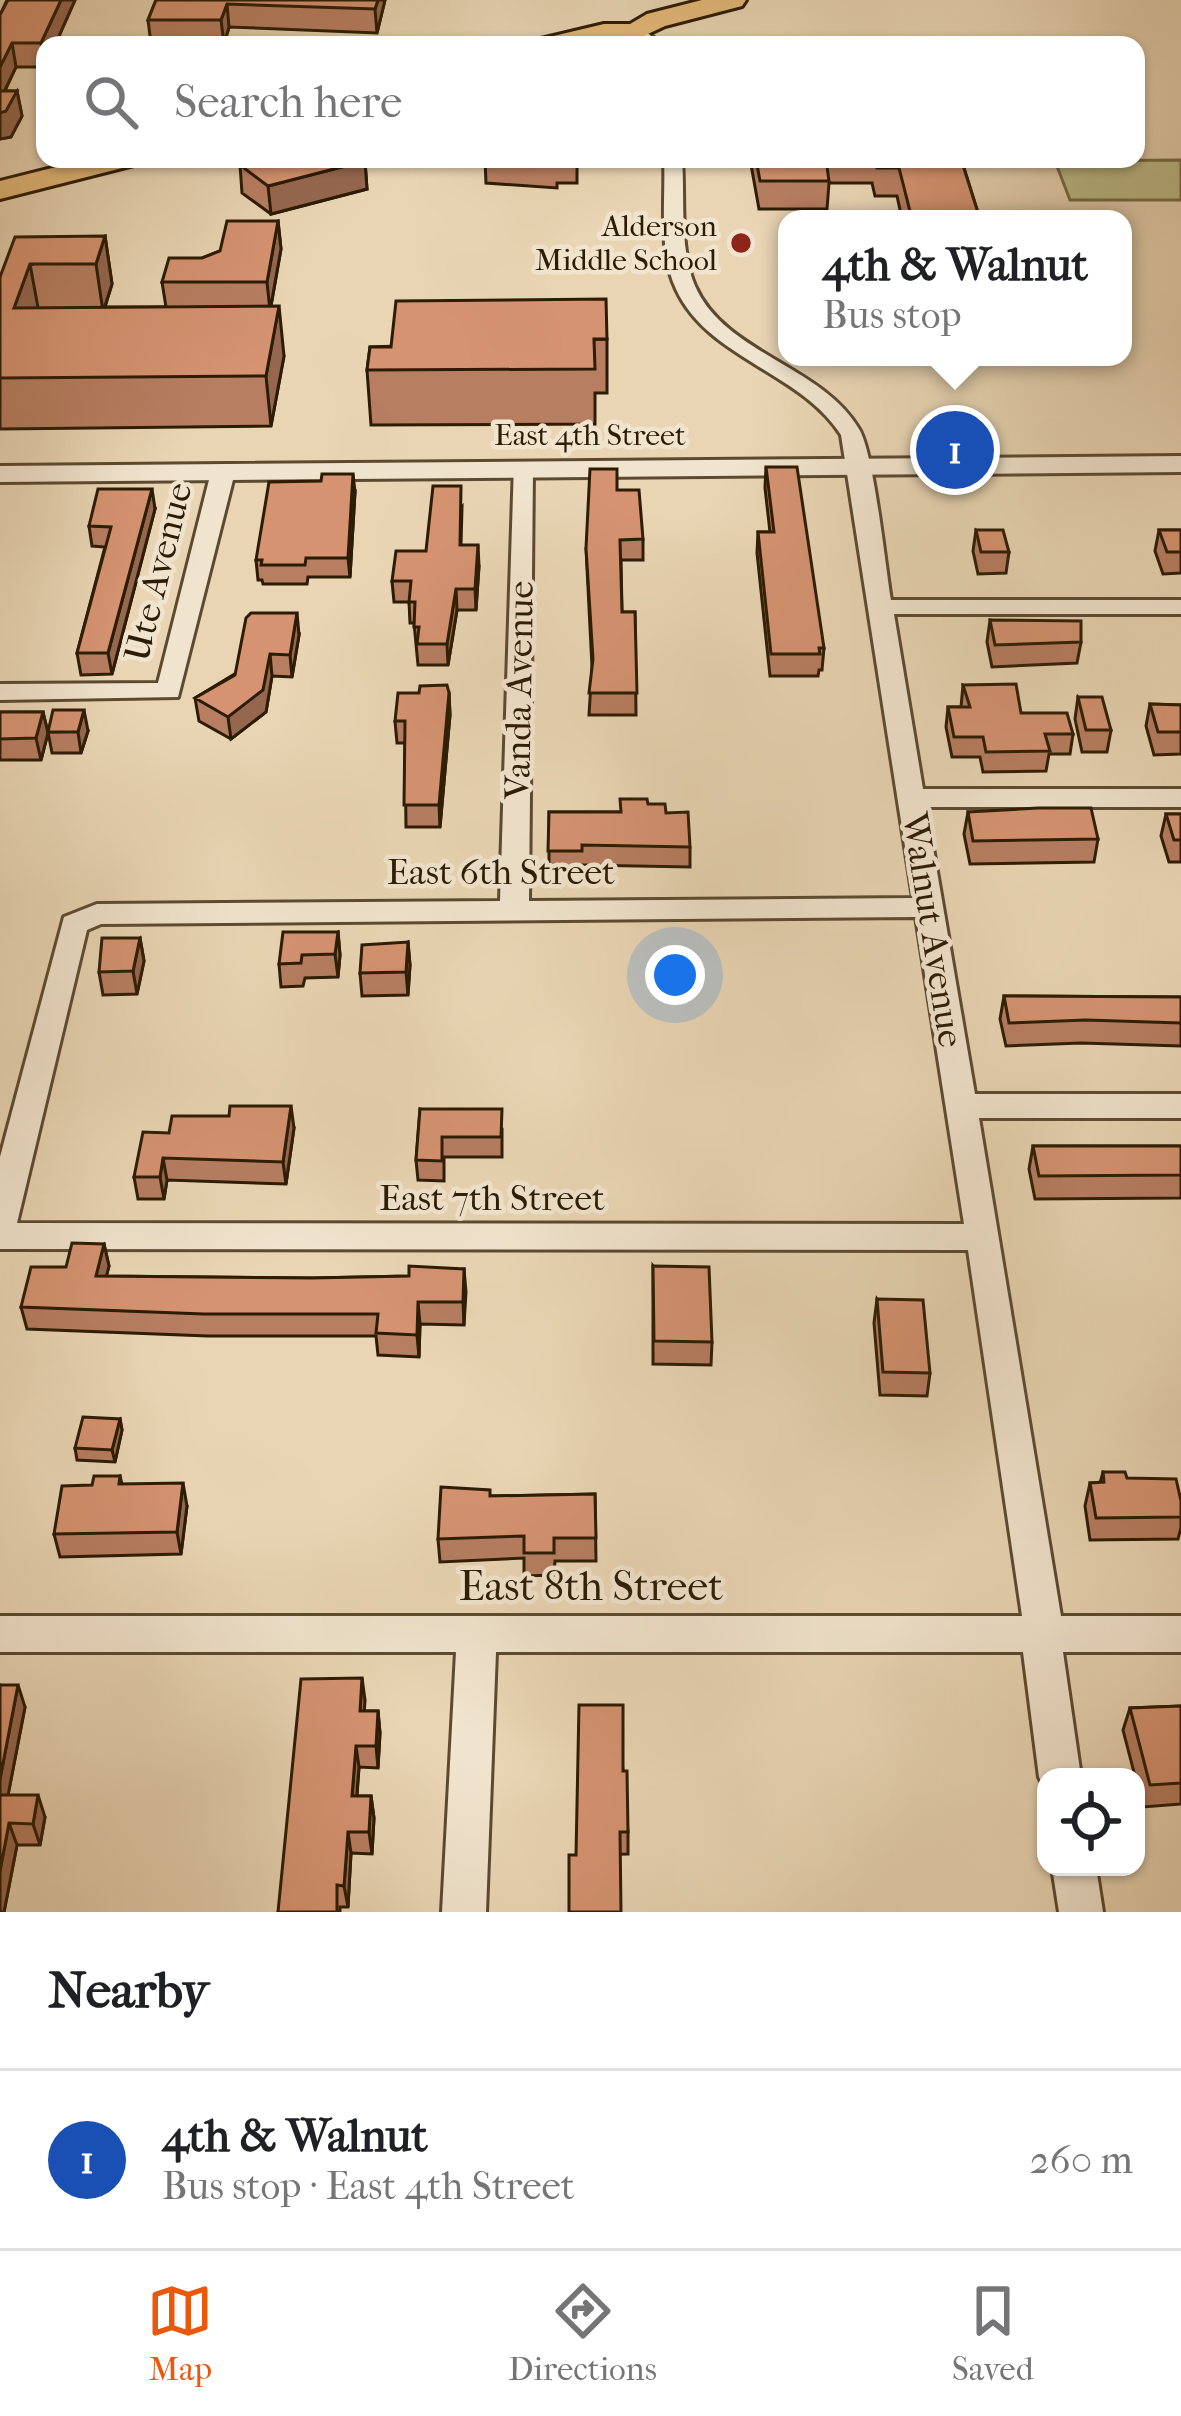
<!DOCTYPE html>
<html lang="en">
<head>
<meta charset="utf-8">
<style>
  body { margin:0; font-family:"IM FELL French Canon",serif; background:#f2f2f2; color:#202124 }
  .controls { position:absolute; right:36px; bottom:36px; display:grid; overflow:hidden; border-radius:24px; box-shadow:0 3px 9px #0004 }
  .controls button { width:108px; height:108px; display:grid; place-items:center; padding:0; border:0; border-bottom:3px solid #e0e0e0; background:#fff; color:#202124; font:60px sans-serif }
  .you { position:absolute; left:675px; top:975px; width:42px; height:42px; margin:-30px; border:9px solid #fff; border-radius:50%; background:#1a73e8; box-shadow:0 0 0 18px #1a73e833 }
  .badge { display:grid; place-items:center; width:78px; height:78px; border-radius:50%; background:#ea580c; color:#fff; font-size:39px; font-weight:700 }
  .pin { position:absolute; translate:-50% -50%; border:6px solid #fff; box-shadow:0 3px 12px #0006 }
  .popup { position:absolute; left:778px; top:210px; width:354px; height:156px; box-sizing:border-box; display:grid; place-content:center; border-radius:24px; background:#fff; filter:drop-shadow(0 3px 9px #0005); font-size:39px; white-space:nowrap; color:#757577 }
  .popup b { font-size:45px; color:#202124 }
  .popup::after { content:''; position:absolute; left:50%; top:100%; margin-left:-24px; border:24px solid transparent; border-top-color:#fff }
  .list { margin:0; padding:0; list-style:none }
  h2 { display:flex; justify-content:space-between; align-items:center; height:156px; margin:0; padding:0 48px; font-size:51px }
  h2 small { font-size:39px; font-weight:400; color:#757577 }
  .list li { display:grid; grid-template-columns:78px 1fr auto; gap:36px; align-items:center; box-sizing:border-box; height:180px; padding:0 48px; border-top:3px solid #e0e0e0 }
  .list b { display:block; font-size:45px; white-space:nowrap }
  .list p { margin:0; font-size:39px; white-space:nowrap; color:#757577 }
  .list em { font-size:39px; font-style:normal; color:#757577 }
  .icon { flex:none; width:66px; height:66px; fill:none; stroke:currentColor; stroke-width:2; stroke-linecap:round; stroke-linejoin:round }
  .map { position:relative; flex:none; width:1181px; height:1912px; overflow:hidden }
  .search { position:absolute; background:#fff; box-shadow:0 3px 9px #0004; left:36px; right:36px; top:36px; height:132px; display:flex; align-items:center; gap:30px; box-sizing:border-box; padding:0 42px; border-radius:24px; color:#757577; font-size:45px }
  .sheet { height:336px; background:#fff }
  nav { display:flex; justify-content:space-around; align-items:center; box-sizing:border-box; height:168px; border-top:3px solid #e0e0e0; background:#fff; font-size:33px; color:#757577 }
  nav a { display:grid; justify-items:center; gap:6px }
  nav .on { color:#ea580c }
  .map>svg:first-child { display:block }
</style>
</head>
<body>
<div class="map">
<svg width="1181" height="1912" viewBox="0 0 1181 1912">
  <rect width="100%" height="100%" fill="#e9d5b4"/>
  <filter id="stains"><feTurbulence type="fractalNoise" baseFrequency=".00167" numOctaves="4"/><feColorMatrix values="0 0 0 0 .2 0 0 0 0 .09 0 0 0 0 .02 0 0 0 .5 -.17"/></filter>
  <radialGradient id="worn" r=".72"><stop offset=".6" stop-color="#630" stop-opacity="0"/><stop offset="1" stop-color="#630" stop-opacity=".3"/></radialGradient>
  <path fill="#bcbc89" stroke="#746c46" stroke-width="3" d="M1181,160V200H1070L1055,161Z"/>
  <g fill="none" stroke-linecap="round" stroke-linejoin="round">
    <defs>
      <path id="minor" d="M629,28H641L663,45H644L629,36Z
        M664,159H682C685,199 679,249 695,286C725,354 821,365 859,429C874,454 885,564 891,600H1181V614H894L923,789H1181V807H926L975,1094H1181V1118H979L1061,1616H1181V1652H1063L1081,1777H1046V1791L1039,1777L1023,1652H496L486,1912H442L456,1652H0V1616H1022L968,1250L0,1249V1157L64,917L97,904L500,901L514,464L522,462L533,469L529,901L913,898L841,435C800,371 708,359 676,289C658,251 666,199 664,159ZM916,917L964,1224L17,1223L87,930L101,924Z
        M223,465L235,472L178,697L0,700V684L158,683L211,472Z
        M1052,1867H1096L1103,1912H1059Z"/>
      <path id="tertiary" d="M1181,456V472L0,482V466Z"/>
      <path id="trunk" d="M702,0H746L742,6L665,26L635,40L537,45L541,39L604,24H630L647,14Z
        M88,159H139L134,165L0,199V181Z"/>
    </defs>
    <use href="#minor" stroke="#5b4a30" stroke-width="6"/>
    <use href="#tertiary" stroke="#5b4a30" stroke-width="6"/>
    <use href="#trunk" stroke="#2c1c04" stroke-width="6"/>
    <use href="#minor" fill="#f1e4ce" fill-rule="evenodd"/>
    <use href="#tertiary" fill="#f1e4ce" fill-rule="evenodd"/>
    <use href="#trunk" fill="#e4ba7a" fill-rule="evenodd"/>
  </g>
  <path fill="#b77e61" stroke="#2c1c04" stroke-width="3" d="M7,0H75L55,45H45V67H16L5,91H17L22,116L11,137L0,139V15Z
    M156,0H385L377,33L229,27L224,44H151L148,20Z
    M485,159H577V183H557V188L486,183Z
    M750,159H974V161H965L964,168L980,219H902L897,196H875L872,183H829L827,209H759Z
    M365,161L367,189L271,214L242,193L240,165Z
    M278,221L281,249L271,306L284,356L271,426L0,429V277L105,236L112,284L105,307H166L162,282L202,258L220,251Z
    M607,339V393H595V424L371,425L367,370L370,347Z
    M766,467L824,648L822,670H819L818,676H770L757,553L758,532H770L765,488Z
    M617,490L643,539V560H621L622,612H635L636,715H589L592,667L586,548Z
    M355,492L350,577H308L307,584H263L262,580H258L256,560Z
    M462,507L461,545L479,566L476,610H457L448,665H418L414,623H410L409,602H394L392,581L426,551Z
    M155,509L112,674L81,675L77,653L105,547L92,546L89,526Z
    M976,530L1009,552L1006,573L978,574L973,551Z
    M1159,530H1181V573L1163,574L1155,551Z
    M990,620L1081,642L1077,663L992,667L987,642Z
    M299,635L292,677L272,676L266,712L231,739L199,721L195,698Z
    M963,685L1021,713L1073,734L1070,754H1049L1046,771L983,772L980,757H952L946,727L948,707H961Z
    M449,693L450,715L440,827H406L405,743H397L395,721Z
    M1078,697L1111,730L1107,752H1082L1075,719Z
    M1150,704L1181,705V754L1154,755L1146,726Z
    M0,712H43L48,733L41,760H0Z
    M88,731L81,753H52L48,732Z
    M648,804L666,813L690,847V867L582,865V871H549V812H621Z
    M968,812L1098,839L1094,862L970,864L964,834Z
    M1166,814H1181V862H1169L1161,836Z
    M338,932L340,955L338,977L305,978L303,986L281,987L279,964Z
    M140,938L144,961L137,994L103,995L99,972Z
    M408,942L410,965L408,995L362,996L360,973Z
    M1004,996L1181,997V1046L1081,1043L1006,1046L1000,1019Z
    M420,1109L502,1129V1157H444V1181L418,1180L416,1160Z
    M294,1128L286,1184L167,1180L164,1199H138L134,1177L169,1133Z
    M1033,1146H1181V1198L1035,1199L1029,1169Z
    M104,1244L109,1266L106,1276L312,1278L409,1276L464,1269V1325L420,1324L419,1357L378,1355L376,1336H208L27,1329L21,1307L66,1267Z
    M653,1266L712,1342L711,1365L653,1364Z
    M877,1299L930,1373L927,1396L880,1395L874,1323Z
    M120,1419L122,1430L115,1462L77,1460L75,1448Z
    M1103,1472L1127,1478L1181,1501V1528L1178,1539L1090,1540L1085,1506L1090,1483H1100Z
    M120,1476L122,1484L187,1506L181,1554L60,1557L54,1534L92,1485Z
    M595,1494L596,1561H555L554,1575L524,1576V1558L440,1562L438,1539L491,1496Z
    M362,1678L364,1711H378L380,1733L378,1768L359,1767L357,1796H371L374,1818L372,1854L351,1853L348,1907H340V1912H278Z
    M0,1685L25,1707L8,1795L45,1817L40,1845H17L4,1912Z
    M1181,1706V1804L1143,1807L1123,1730L1130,1708Z
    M623,1771L628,1832V1854L576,1855Z"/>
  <path fill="#95674f" stroke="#2c1c04" stroke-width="3" d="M61,0H75L55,45H45V67L41,43Z
    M378,0H385L377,33L375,9Z
    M227,4L229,27L224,44L221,20Z
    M12,43L16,67L0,100V67Z
    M17,91L22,116L11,137L0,139V113Z
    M365,161L367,189L271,214L268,186Z
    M278,221L281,249L270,311L267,282Z
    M105,236L112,284L103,312L96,264Z
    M30,264L39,313L14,308Z
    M279,306L284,356L271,426L266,376Z
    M353,474L355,492L350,577L348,558Z
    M152,489L155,509L112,674L108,653Z
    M478,545L479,566L476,610L475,589Z
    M456,589L457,610L448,665L447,644Z
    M297,613L299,635L292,677L290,655Z
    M270,654L272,676L266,712L231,739L228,717Z
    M449,693L450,715L440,827L439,805Z
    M84,710L88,731L81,753L78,732Z
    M43,712L48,733L41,760L36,738Z
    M338,932L340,955L338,977L335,954Z
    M140,938L144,961L137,994L133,971Z
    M408,942L410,965L408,995L406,972Z
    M291,1106L294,1128L286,1184L283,1162Z
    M163,1158L167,1180L164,1199L160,1177Z
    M104,1244L109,1266L101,1298L96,1276Z
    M464,1269L466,1292L464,1325L463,1302Z
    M418,1302L420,1324L419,1357L417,1335Z
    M120,1419L122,1430L115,1462L112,1450Z
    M183,1483L187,1506L181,1554L177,1532Z
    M362,1678L365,1700L363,1733L360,1711Z
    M18,1685L25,1707L4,1816L0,1803V1779Z
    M378,1711L380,1733L378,1768L376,1746Z
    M356,1746L359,1767L355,1817L352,1796Z
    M38,1795L45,1817L40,1845L33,1824Z
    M371,1796L374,1818L372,1854L369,1832Z
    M9,1823L17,1845L4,1912H0V1871Z
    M348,1832L351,1853L348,1907L344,1886Z"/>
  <path fill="#d59371" stroke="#2c1c04" stroke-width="3" d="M8,0H61L41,43H12L0,67V15Z
    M156,0H378L375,9L227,4L221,20H148Z
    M865,43L887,45H832Z
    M0,91H17L6,111L0,113Z
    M265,159H362L365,161L268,186L240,165Z
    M756,159H826L829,181H760Z
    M875,159H961L980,219H912L899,168H877Z
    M227,221H278L267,282H162L169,258H202L220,251Z
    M105,236L96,264H30L14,308L279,306L266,376L0,378V277L15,237Z
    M606,299L607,339H594L595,369L367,370L370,347H391L396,301Z
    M766,467H797L824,648H819L820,654H771L758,532H774Z
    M590,469H617V490H639L643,539L620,540L622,612H635L637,693H589L593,659L586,548Z
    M322,474H353L348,558H306L305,565H261L262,560H256L269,482L321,481Z
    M433,486H461L460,545H478L475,589H456L447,644H417L419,627H414L415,602H409L411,581H392L396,551H426Z
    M98,489H152L108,653H77L111,527L89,526Z
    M976,530H1003L1009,552H981Z
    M1159,530H1181V552H1167Z
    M251,613H297L290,655L270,654L263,690L228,717L195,698L235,675L246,618Z
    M990,620L1081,621V642L995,645Z
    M1016,684L1021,713H1067L1073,734H1045L1050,751L986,752L983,737H954L948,707H970L963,685Z
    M447,685L449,693L439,805H404L405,721H395L398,693H419L420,686Z
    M1078,697H1102L1111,730H1086Z
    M1150,704L1181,705V732H1158Z
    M53,710H84L78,732H48Z
    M0,712H43L36,738L0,739Z
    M620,799H647L648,804H665L666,813L688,812L690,847L582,845V851H548L549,812H621Z
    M1038,808H1091L1098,839L973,841L968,812Z
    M1166,814H1181V840H1174Z
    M283,932H338L335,954L302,955L301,963L279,964Z
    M102,938H140L133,971L99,972Z
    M408,942L406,972L360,973L362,945Z
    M1004,996L1181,997V1023L1086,1020L1009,1023Z
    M230,1106H291L283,1162L163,1158L160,1177H134L143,1132L169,1133L172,1116H229Z
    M420,1109H502L501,1137H442V1161L416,1160Z
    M1033,1146H1181V1175L1039,1176Z
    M72,1243L104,1244L96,1276L312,1278L409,1276V1266L464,1269L463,1302H418L417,1335L376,1333L378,1314H204L21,1307L31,1267H66Z
    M653,1266L709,1267L712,1342L654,1341Z
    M877,1299L923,1300L930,1373L883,1372Z
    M83,1417L120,1419L112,1450L75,1448Z
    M1103,1472H1125L1127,1478L1176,1479L1181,1501V1517L1096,1518L1090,1483L1104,1482Z
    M94,1476H120L119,1484L183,1483L177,1532L54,1534L62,1486L92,1485Z
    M441,1487L490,1490V1496L595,1494L596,1538H554V1553H524V1536L438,1539Z
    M362,1678L360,1711H378L376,1746H356L352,1796H371L369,1832H348L344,1886L337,1885V1912H278L301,1679Z
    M0,1685H18L0,1779Z
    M579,1705H623V1771H627L628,1832H620L621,1912H569V1855H576Z
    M1181,1706V1783L1150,1785L1130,1708Z
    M0,1795H38L33,1824L9,1823L0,1871Z"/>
  <circle fill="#8f2418" stroke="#f1e4ce" stroke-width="4.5" cx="741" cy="243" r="12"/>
  <g text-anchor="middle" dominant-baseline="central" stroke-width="9" stroke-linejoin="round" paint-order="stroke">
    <g font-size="30" fill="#2c1c04" stroke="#f1e4ce" text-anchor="end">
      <text x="717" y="226">Alderson<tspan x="717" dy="34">Middle School</tspan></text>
    </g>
    <g font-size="30" fill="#2c1c04" stroke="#f1e4ce">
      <text x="590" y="435">East 4th Street</text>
    </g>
    <g font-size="36" fill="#2c1c04" stroke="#f1e4ce">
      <text transform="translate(158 572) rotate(-76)">Ute Avenue</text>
      <text transform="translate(519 690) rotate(-89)">Vanda Avenue</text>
      <text x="501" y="872">East 6th Street</text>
      <text transform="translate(933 930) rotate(81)">Walnut Avenue</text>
      <text x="492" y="1198">East 7th Street</text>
    </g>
    <g font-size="42" fill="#2c1c04" stroke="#f1e4ce">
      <text x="591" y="1586">East 8th Street</text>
    </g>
  </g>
  <rect width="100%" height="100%" filter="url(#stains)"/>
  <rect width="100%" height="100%" fill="url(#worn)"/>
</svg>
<div class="controls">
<button><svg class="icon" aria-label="locate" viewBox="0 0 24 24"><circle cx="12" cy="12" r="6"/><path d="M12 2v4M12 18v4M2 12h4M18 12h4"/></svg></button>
</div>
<div class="you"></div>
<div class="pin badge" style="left:955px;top:450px;background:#1a4fb4">1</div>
<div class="popup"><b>4th &amp; Walnut</b>Bus stop</div>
<div class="search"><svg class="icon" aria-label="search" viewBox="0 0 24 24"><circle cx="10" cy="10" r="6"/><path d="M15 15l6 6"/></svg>Search here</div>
</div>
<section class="sheet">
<h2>Nearby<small></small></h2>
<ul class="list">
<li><span class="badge" style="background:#1a4fb4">1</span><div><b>4th &amp; Walnut</b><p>Bus stop · East 4th Street</p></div><em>260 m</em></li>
</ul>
</section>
<nav>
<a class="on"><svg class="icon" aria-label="map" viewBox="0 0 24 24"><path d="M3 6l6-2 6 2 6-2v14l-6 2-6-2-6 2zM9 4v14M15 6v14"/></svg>Map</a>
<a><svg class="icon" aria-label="directions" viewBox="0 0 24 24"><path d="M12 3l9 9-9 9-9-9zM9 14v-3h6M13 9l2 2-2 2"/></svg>Directions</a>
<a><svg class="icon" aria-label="saved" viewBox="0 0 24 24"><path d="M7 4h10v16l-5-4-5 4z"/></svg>Saved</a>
</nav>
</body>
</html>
